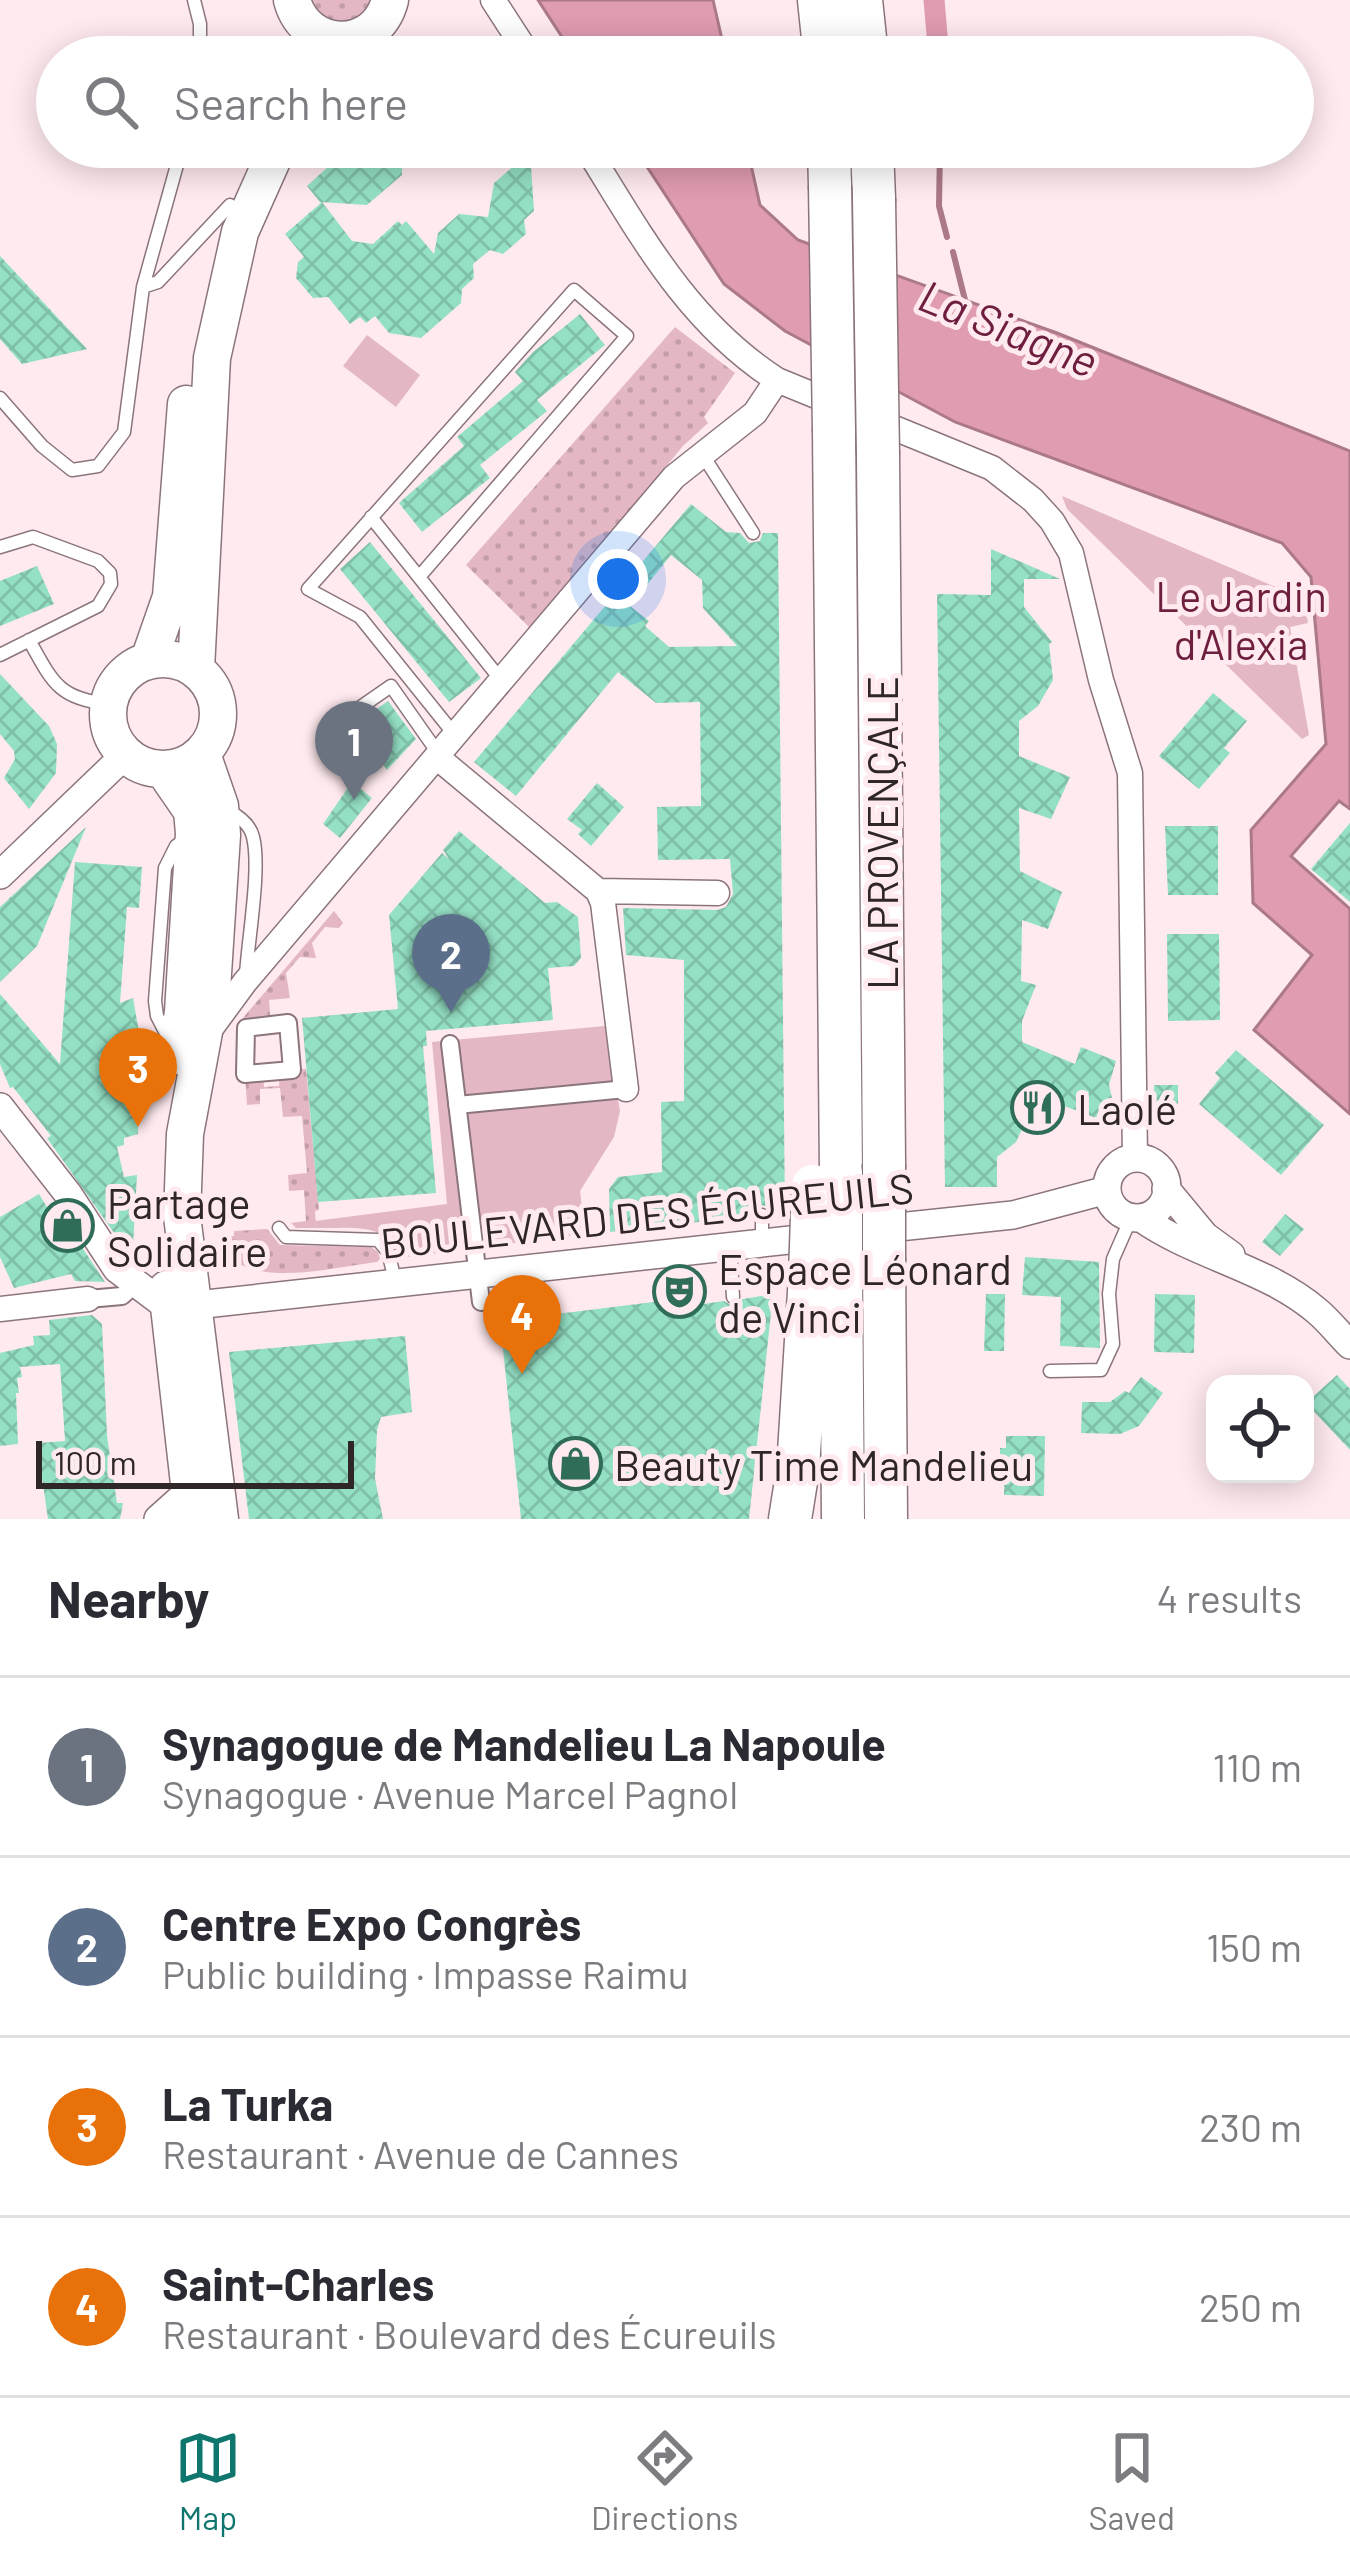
<!DOCTYPE html>
<html lang="en">
<head>
<meta charset="utf-8">
<style>
  body { margin:0; font-family:Barlow,sans-serif; background:#f2f2f3; color:#2b2b33 }
  .controls { position:absolute; right:36px; bottom:36px; display:grid; overflow:hidden; border-radius:24px; box-shadow:0 6px 30px #0003 }
  .controls button { width:108px; height:108px; display:grid; place-items:center; padding:0; border:0; border-bottom:3px solid #e1e1e2; background:#fff; color:#2b2b33; font:60px sans-serif }
  .scale { position:absolute; left:36px; bottom:30px; width:318px; box-sizing:border-box; padding-left:12px; border:6px solid #2f2628; border-top:0; font-size:33px; line-height:42px; white-space:nowrap; color:#2f2628; -webkit-text-stroke:9px #ffeaef; paint-order:stroke }
  .you { position:absolute; left:618px; top:579px; width:42px; height:42px; margin:-30px; border:9px solid #fff; border-radius:50%; background:#1a73e8; box-shadow:0 0 0 18px #1a73e833 }
  .badge { display:grid; place-items:center; width:78px; height:78px; border-radius:50%; background:#0f766e; color:#fff; font-size:39px; font-weight:700 }
  .pin { position:absolute; translate:-50% -99px; filter:drop-shadow(0 3px 6px #0008) }
  .pin::after { content:''; position:absolute; top:63px; width:42px; height:36px; background:inherit; clip-path:polygon(0 0,100% 0,50% 100%) }
  .list { margin:0; padding:0; list-style:none }
  h2 { display:flex; justify-content:space-between; align-items:center; height:156px; margin:0; padding:0 48px; font-size:51px }
  h2 small { font-size:39px; font-weight:400; color:#7c7c81 }
  .list li { display:grid; grid-template-columns:78px 1fr auto; gap:36px; align-items:center; box-sizing:border-box; height:180px; padding:0 48px; border-top:3px solid #e1e1e2 }
  .list b { display:block; font-size:45px; white-space:nowrap }
  .list p { margin:0; font-size:39px; white-space:nowrap; color:#7c7c81 }
  .list em { font-size:39px; font-style:normal; color:#7c7c81 }
  .icon { flex:none; width:66px; height:66px; fill:none; stroke:currentColor; stroke-width:2; stroke-linecap:round; stroke-linejoin:round }
  .map { position:relative; flex:none; width:1350px; height:1519px; overflow:hidden }
  .search { position:absolute; background:#fff; box-shadow:0 6px 30px #0003; left:36px; right:36px; top:36px; height:132px; display:flex; align-items:center; gap:30px; box-sizing:border-box; padding:0 42px; border-radius:66px; color:#7c7c81; font-size:45px }
  .sheet { height:876px; background:#fff }
  nav { display:flex; justify-content:space-around; align-items:center; box-sizing:border-box; height:168px; border-top:3px solid #e1e1e2; background:#fff; font-size:33px; color:#7c7c81 }
  nav a { display:grid; justify-items:center; gap:6px }
  nav .on { color:#0f766e }
  .map>svg:first-child { display:block }
</style>
</head>
<body>
<div class="map">
<svg width="1350" height="1519" viewBox="0 0 1350 1519">
  <defs>
    <pattern id="grass-dots" width="8" height="8" patternUnits="userSpaceOnUse" patternTransform="scale(3)"><rect width="8" height="8" fill="#e3b8c4"/><path d="M2 2h.1M6 6h.1" fill="none" stroke="#c39ea8" stroke-width="1.8" stroke-linecap="round"/></pattern>
    <pattern id="building-cross-hatch" width="8" height="8" patternUnits="userSpaceOnUse" patternTransform="scale(3)"><rect width="8" height="8" fill="#94e0c5"/><path d="M0 0l8 8M0 8l8-8" fill="none" stroke="#80c0a9"/></pattern>
  </defs>
  <rect width="100%" height="100%" fill="#ffeaef"/>
  <path fill="url(#grass-dots)" d="M308,0H377L353,24L321,19Z
    M675,327L735,373L704,417L708,423L683,446L531,629L466,565Z
    M334,911L343,923L339,928L325,927L312,943L316,958L300,957L286,973L290,998L269,1000L271,1025L236,1026Z
    M306,1069L319,1210L315,1211L316,1228H296L291,1223L306,1221L304,1190L289,1191L288,1175L307,1173L302,1116L283,1117L280,1088L260,1089V1104L247,1105L245,1074L263,1073L264,1087L279,1086L280,1071Z
    M267,1229L280,1245L371,1247L378,1252L380,1259L377,1262C332,1267 255,1290 222,1250H228L229,1237L234,1236V1231Z"/>
  <path fill="#e3b8c4" d="M367,335L420,375L396,407L343,366Z
    M1062,496L1304,599L1308,623L1290,627L1309,735L1302,739L1067,509Z
    M605,1026L620,1111L614,1137L580,1191L585,1234L398,1258C389,1220 347,1229 316,1228L315,1221L447,1204L432,1042Z"/>
  <path fill="#e09cb0" stroke="#ab7987" stroke-width="3" d="M538,0H713L726,57H575Z
    M634,147H747L760,205L798,240L1057,333L1350,451V809L1339,801L1291,856L1350,909V1114L1254,1030L1312,955L1253,903L1251,830L1326,744L1311,577L1282,543L955,422L785,331L724,284Z"/>
  <g fill="none" stroke-linecap="round" stroke-linejoin="round">
    <path stroke="#ab7987" stroke-width="6" d="M940,147L939,206L947,237
      M953,252L965,300"/>
    <path stroke="#e09cb0" stroke-width="21" d="M934,0L939,57"/>
  </g>
  <path fill="url(#building-cross-hatch)" fill-rule="evenodd" d="M324,147H416L402,159V175L367,205L320,202L307,186L330,165Z
    M530,152L534,211L524,220L526,234L503,254L490,250L473,264L474,278L462,289L461,303L421,338L389,333L375,316L366,323L360,317L350,324L328,297L313,298L296,278L298,262L304,257L285,234L322,202L352,241L373,244L398,221L402,225L406,221L434,254L438,233L459,214L488,217L494,183Z
    M0,256L87,349L22,364L0,339Z
    M580,314L605,345L537,400L547,411L480,465L490,478L422,532L399,503L464,446L457,437L523,381L515,372L533,352Z
    M691,504L726,532L740,533L749,543L760,541L763,533H778L785,1213L772,1214L768,1207L761,1205L754,1209L752,1216L610,1232L609,1189L618,1177L662,1172L661,1102L684,1101V960L626,955L623,908L717,910L726,907L733,894L730,859L658,860L657,807L701,806L700,702L656,703L618,672L516,796L474,762ZM671,555L702,580L703,608L737,646L669,647L645,626L649,621L630,606Z
    M370,542L481,678L449,702L340,569Z
    M991,549L1060,579H1024V607L1052,642L1049,644L1053,680L1038,706L1019,721V756L1070,777L1051,819L1019,808L1020,871L1062,892L1048,929L1022,920L1021,981L1036,985L1022,1021V1042L1075,1064L1081,1047L1116,1061L1109,1085L1112,1098L1101,1104L1096,1118L1051,1101L1042,1122L1028,1116L1016,1142L997,1157V1187H945L937,594L991,595Z
    M37,566L54,604L0,626V581Z
    M0,674L49,726L57,744L56,773L29,809L4,778L15,759L14,751L0,734Z
    M1213,693L1247,721L1224,748L1230,753L1199,789L1159,756Z
    M388,701L416,739L387,770L366,740L373,731L364,718Z
    M352,782L372,798L340,838L323,824Z
    M597,783L624,807L591,846L578,834L582,830L567,819Z
    M1350,823V902L1311,869Z
    M1165,826H1218V895H1168Z
    M86,827L37,946L0,982V907Z
    M459,831L545,903L557,902L578,917L581,958L574,966L548,968L553,1020L426,1031L427,1046H423L436,1193L318,1202L302,1018L398,1009L389,915L442,853L449,859L443,850Z
    M75,862L142,867L139,908L127,907L120,1003L133,998L139,1032L131,1034L129,1071L130,1115H139L138,1134L124,1138V1145L117,1147L124,1177L137,1175L133,1245L124,1247L47,1138L51,1136L13,1087L10,1088L0,1064V994L60,1064Z
    M1167,934H1219L1220,1020L1168,1021Z
    M1236,1050L1324,1125L1281,1175L1199,1104L1220,1078L1215,1073Z
    M1154,1085H1178V1111L1154,1115Z
    M39,1194L56,1222L62,1217L105,1282L75,1281L71,1274L14,1288L0,1257V1217Z
    M1285,1214L1304,1229L1280,1256L1262,1242Z
    M1025,1257L1099,1262L1100,1348L1060,1346L1061,1297L1022,1295Z
    M773,1294L749,1519H521L500,1321L702,1296L703,1304L724,1301L735,1307L743,1299Z
    M986,1294H1005L1004,1351H984Z
    M1155,1294L1195,1295L1194,1353L1154,1352Z
    M92,1315L102,1324L107,1436L117,1503H123L120,1519H48L37,1443L65,1441L60,1364L20,1367L22,1377L17,1378L19,1393H16L18,1444L0,1446V1353L34,1345L33,1336L50,1335L49,1320Z
    M405,1336L412,1412L381,1417L377,1430L375,1479L383,1519H249L229,1352Z
    M1337,1375L1350,1389V1450L1306,1403Z
    M1141,1377L1163,1393L1139,1426L1120,1434L1081,1433L1082,1402H1110L1125,1391L1129,1393Z
    M1006,1436H1045L1044,1496L1004,1495V1483H1000V1448H1006Z"/>
  <g fill="none" stroke-linecap="round" stroke-linejoin="round">
    <defs>
      <path id="service" d="M194,0L200,24V57
        M143,287L158,282L230,205
        M0,398L42,446L72,470L98,466L124,432L143,287L182,147
        M702,454L753,533
        M371,517L501,680
        M0,547L33,537L98,561L110,573L111,584L98,606L0,655
        M419,577L627,336L574,290L308,589L360,617L454,734
        M29,640C52,681 58,699 108,704
        M355,739L342,720L391,686L438,753
        M227,810C239,816 250,824 253,837C261,869 248,939 246,975
        M169,1039L157,1016L155,1001L165,868L176,846L188,837
        M762,1215V1242
        M279,1228L286,1237L378,1240L388,1252L396,1284
        M730,1246L733,1297
        M1050,1371L1101,1370L1113,1344L1109,1294L1113,1259L1131,1218"/>
      <path id="pedestrian" d="M288,1023L292,1070L245,1074L246,1028Z
        M450,1044L481,1302
        M457,1105L626,1089
        M88,1299L122,1296L134,1285"/>
      <path id="minor" d="M493,0L530,57
        M586,147C641,235 687,322 777,380L992,468L1033,500L1052,521L1071,553L1101,680L1130,773L1135,1159
        M438,758L598,891L603,903L626,1089
        M598,891L717,893
        M209,1031L245,982L674,477L755,413L777,380
        M0,1309L88,1299"/>
      <path id="tertiary" d="M0,875L125,755
        M0,1107L68,1194L117,1269L169,1308L826,1236
        M1107 1188a30 30 0 1 1 60 0a30 30 0 1 1-60 0Z
        M1166,1189L1205,1236L1231,1255
        M1141,1218C1195,1256 1267,1268 1317,1311C1329,1321 1339,1334 1350,1345
        M870,1230L1013,1215L1107,1190
        M158,1519L187,1493"/>
      <path id="primary" d="M292,0C306,52 376,54 390,0
        M108 714a55 55 0 1 1 110 0a55 55 0 1 1-110 0Z
        M149,660L171,597L186,404
        M196,669L212,358L240,232L278,147
        M202,754L220,806L222,835L212,989L185,1134L182,1216L220,1519
        M163,769L192,811L194,833L183,1012L176,1056
        M167,1289L193,1519"/>
      <path id="motorway" d="M819,0L825,57
        M861,0L867,57
        M829,147L830,186
        M872,147L874,199
        M834,431L841,1174
        M878,454L884,1164
        M884,1260L886,1519
        M841,1268L843,1519
        M790,1519L798,1469L810,1276"/>
    </defs>
    <use href="#service" stroke="#8b757b" stroke-width="15"/>
    <use href="#pedestrian" stroke="#8b757b" stroke-width="20"/>
    <use href="#minor" stroke="#8b757b" stroke-width="27"/>
    <use href="#tertiary" stroke="#8b757b" stroke-width="30"/>
    <use href="#primary" stroke="#8b757b" stroke-width="39"/>
    <use href="#motorway" stroke="#8b757b" stroke-width="45"/>
    <use href="#service" stroke="#fff" stroke-width="12"/>
    <use href="#pedestrian" stroke="#fff" stroke-width="16"/>
    <use href="#minor" stroke="#fff" stroke-width="24"/>
    <use href="#tertiary" stroke="#fff" stroke-width="27"/>
    <use href="#primary" stroke="#fff" stroke-width="36"/>
    <use href="#motorway" stroke="#fff" stroke-width="42"/>
    <defs>
      <path id="motorway-bridge" d="M830,186L834,431
        M874,199L878,454
        M884,1164V1260
        M841,1268V1174
        M810,1276L813,1186"/>
    </defs>
    <use href="#motorway-bridge" stroke="#8b757b" stroke-width="45" stroke-linecap="butt"/>
    <use href="#motorway-bridge" stroke="#fff" stroke-width="42"/>
  </g>
  <defs>
    <symbol id="restaurant-ring" viewBox="-11 -11 22 22"><circle r="9.5" fill="#ffeaef" stroke="#2f6d59" stroke-width="1.5"/><path d="M-5-6h1v4h1v-4h1v4h1v-4h1v5L-1.5 .5V6h-2V.5L-5-1ZM5-6V6H3V1.5H1.5Q1.5-4 5-6Z" fill="#2f6d59"/></symbol>
    <symbol id="shop-ring" viewBox="-11 -11 22 22"><circle r="9.5" fill="#ffeaef" stroke="#2f6d59" stroke-width="1.5"/><path d="M-5-2.5h2.3a2.7 3.5 0 0 1 5.4 0H5L5.5 6h-11ZM-1.5-2.5h3a1.5 2.3 0 0 0-3 0Z" fill="#2f6d59"/></symbol>
    <symbol id="theatre-ring" viewBox="-11 -11 22 22"><circle r="9.5" fill="#ffeaef" stroke="#2f6d59" stroke-width="1.5"/><path d="M-5-5.5Q0-4 5-5.5V0Q5 5 0 6Q-5 5-5 0ZM-3.3-2.5H-1v1.5H-3.3ZM1-2.5H3.3v1.5H1ZM-2.8 1Q0 5.5 2.8 1Z" fill="#2f6d59"/></symbol>
  </defs>
  <g fill-rule="evenodd">
    <use href="#restaurant-ring" x="1008" y="1078" width="59" height="59"/>
    <use href="#shop-ring" x="38" y="1196" width="59" height="59"/>
    <use href="#theatre-ring" x="650" y="1262" width="59" height="59"/>
    <use href="#shop-ring" x="546" y="1434" width="59" height="59"/>
  </g>
  <g text-anchor="middle" dominant-baseline="central" stroke-width="10" stroke-linejoin="round" paint-order="stroke">
    <g font-size="42" fill="#6f1f3e" stroke="#ffeaef">
      <text x="1241" y="595">Le Jardin<tspan x="1241" dy="48">d'Alexia</tspan></text>
    </g>
    <g font-size="42" fill="#2f2628" stroke="#ffeaef">
      <text transform="translate(881 833) rotate(-90)">LA PROVENÇALE</text>
      <text transform="translate(647 1214) rotate(-6)">BOULEVARD DES ÉCUREUILS</text>
    </g>
    <g font-size="42" fill="#2f2628" stroke="#ffeaef" text-anchor="start">
      <text x="1077" y="1108">Laolé</text>
      <text x="107" y="1202">Partage<tspan x="107" dy="48">Solidaire</tspan></text>
      <text x="718" y="1268">Espace Léonard<tspan x="718" dy="48">de Vinci</tspan></text>
      <text x="614" y="1464">Beauty Time Mandelieu</text>
    </g>
    <g font-size="45" font-style="italic" fill="#6e1e3e" stroke="#ffeaef">
      <text transform="translate(1009 327) rotate(22)">La Siagne</text>
    </g>
  </g>
</svg>
<div class="controls">
<button><svg class="icon" aria-label="locate" viewBox="0 0 24 24"><circle cx="12" cy="12" r="6"/><path d="M12 2v4M12 18v4M2 12h4M18 12h4"/></svg></button>
</div>
<div class="scale">100 m</div>
<div class="you"></div>
<div class="pin badge" style="left:354px;top:800px;background:#6b7280">1</div>
<div class="pin badge" style="left:451px;top:1013px;background:#5c6f8a">2</div>
<div class="pin badge" style="left:138px;top:1127px;background:#e8710a">3</div>
<div class="pin badge" style="left:522px;top:1374px;background:#e8710a">4</div>
<div class="search"><svg class="icon" aria-label="search" viewBox="0 0 24 24"><circle cx="10" cy="10" r="6"/><path d="M15 15l6 6"/></svg>Search here</div>
</div>
<section class="sheet">
<h2>Nearby<small>4 results</small></h2>
<ul class="list">
<li><span class="badge" style="background:#6b7280">1</span><div><b>Synagogue de Mandelieu La Napoule</b><p>Synagogue · Avenue Marcel Pagnol</p></div><em>110 m</em></li>
<li><span class="badge" style="background:#5c6f8a">2</span><div><b>Centre Expo Congrès</b><p>Public building · Impasse Raimu</p></div><em>150 m</em></li>
<li><span class="badge" style="background:#e8710a">3</span><div><b>La Turka</b><p>Restaurant · Avenue de Cannes</p></div><em>230 m</em></li>
<li><span class="badge" style="background:#e8710a">4</span><div><b>Saint-Charles</b><p>Restaurant · Boulevard des Écureuils</p></div><em>250 m</em></li>
</ul>
</section>
<nav>
<a class="on"><svg class="icon" aria-label="map" viewBox="0 0 24 24"><path d="M3 6l6-2 6 2 6-2v14l-6 2-6-2-6 2zM9 4v14M15 6v14"/></svg>Map</a>
<a><svg class="icon" aria-label="directions" viewBox="0 0 24 24"><path d="M12 3l9 9-9 9-9-9zM9 14v-3h6M13 9l2 2-2 2"/></svg>Directions</a>
<a><svg class="icon" aria-label="saved" viewBox="0 0 24 24"><path d="M7 4h10v16l-5-4-5 4z"/></svg>Saved</a>
</nav>
</body>
</html>
